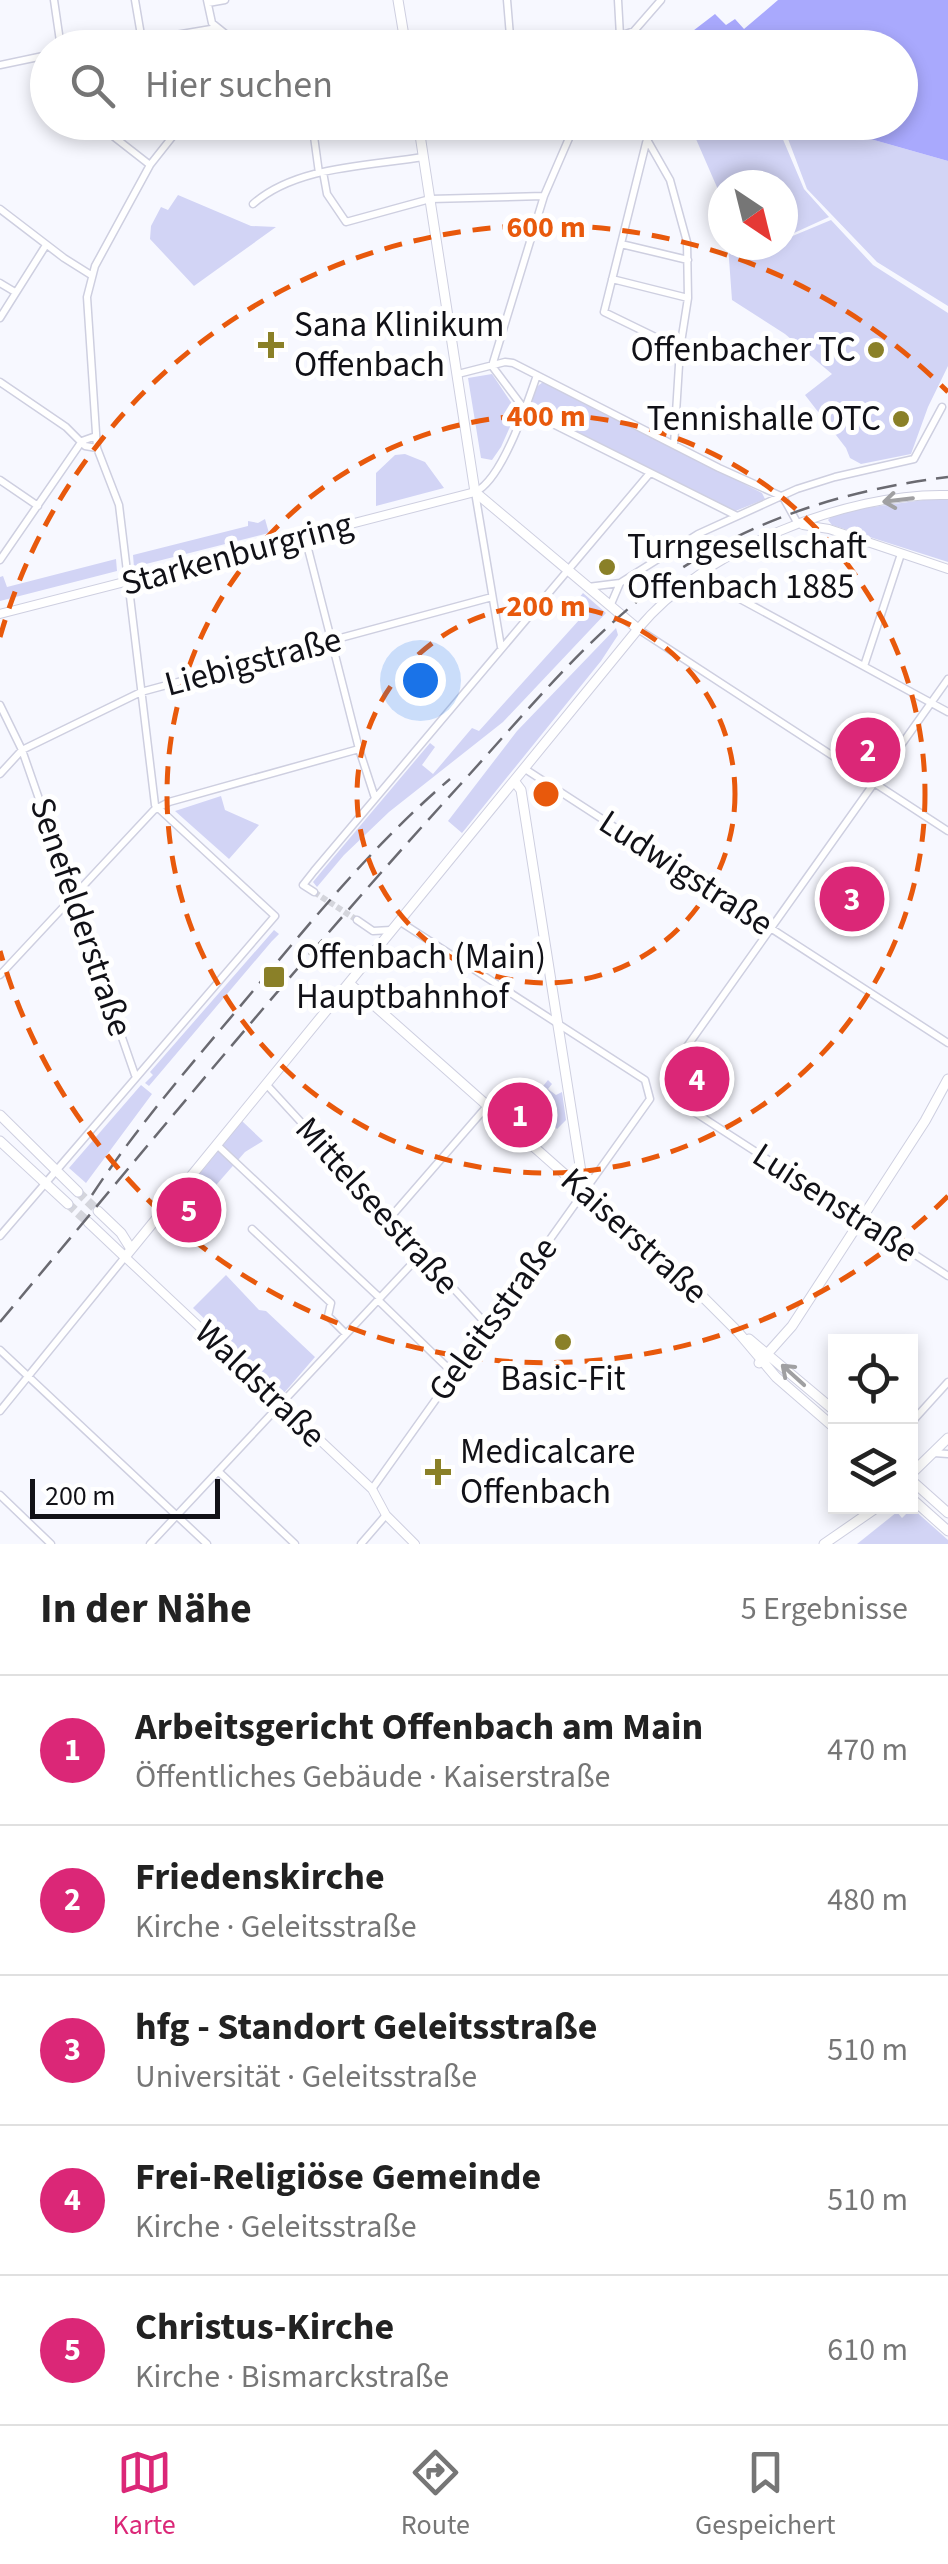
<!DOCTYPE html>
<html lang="de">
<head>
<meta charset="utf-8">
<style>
  body { margin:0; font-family:"Source Sans 3",sans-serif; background:#f2f2f2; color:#222 }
  .controls { position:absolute; right:30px; bottom:30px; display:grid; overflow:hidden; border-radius:0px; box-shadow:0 5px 15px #0003 }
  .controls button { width:90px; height:90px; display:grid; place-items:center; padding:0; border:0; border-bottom:2px solid #e0e0e0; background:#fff; color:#222; font:50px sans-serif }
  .compass { position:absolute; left:708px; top:170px; width:90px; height:90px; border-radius:50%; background:#fff; box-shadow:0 5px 15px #0003; rotate:145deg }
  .scale { position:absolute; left:30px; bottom:25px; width:190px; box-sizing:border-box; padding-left:10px; border:5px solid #111117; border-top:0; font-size:28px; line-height:35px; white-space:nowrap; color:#111117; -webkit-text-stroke:8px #fff; paint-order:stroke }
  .you { position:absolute; left:420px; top:680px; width:35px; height:35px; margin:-25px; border:8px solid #fff; border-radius:50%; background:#1a73e8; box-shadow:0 0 0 15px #1a73e833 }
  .badge { display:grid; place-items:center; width:65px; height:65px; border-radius:50%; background:#db2777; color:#fff; font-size:32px; font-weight:700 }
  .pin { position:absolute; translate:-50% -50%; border:5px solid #fff; box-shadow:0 2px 10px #0006 }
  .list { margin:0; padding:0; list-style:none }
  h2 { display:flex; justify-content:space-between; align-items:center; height:130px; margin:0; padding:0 40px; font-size:42px }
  h2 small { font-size:32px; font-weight:400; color:#767676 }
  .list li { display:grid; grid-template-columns:65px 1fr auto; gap:30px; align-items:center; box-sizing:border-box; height:150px; padding:0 40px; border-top:2px solid #e0e0e0 }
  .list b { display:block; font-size:38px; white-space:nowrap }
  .list p { margin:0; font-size:32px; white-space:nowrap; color:#767676 }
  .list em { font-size:32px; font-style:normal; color:#767676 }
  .icon { flex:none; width:55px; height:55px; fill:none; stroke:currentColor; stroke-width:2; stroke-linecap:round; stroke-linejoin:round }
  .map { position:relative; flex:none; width:948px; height:1544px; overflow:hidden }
  .search { position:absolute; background:#fff; box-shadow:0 5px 15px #0003; left:30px; right:30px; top:30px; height:110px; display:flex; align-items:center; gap:25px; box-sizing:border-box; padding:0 35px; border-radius:55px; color:#767676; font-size:38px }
  .sheet { height:880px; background:#fff }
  nav { display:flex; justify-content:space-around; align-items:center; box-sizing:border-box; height:140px; border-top:2px solid #e0e0e0; background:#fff; font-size:28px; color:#767676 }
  nav a { display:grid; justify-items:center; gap:5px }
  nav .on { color:#db2777 }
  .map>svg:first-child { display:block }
</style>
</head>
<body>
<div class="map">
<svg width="948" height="1544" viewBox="0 0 948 1544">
  <rect width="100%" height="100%" fill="#f7f8ff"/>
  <path fill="#d2d4f5" d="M689,123H776L804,189L829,217L783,238V185H723V201Z
    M782,123H814L948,161V306L877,262L807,189Z
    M178,195L251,226L276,227L194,286L150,239L151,226L161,207L168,210Z
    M831,220L873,265L948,313V366L928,407L911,454L861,464L850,458L846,448L805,395L832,374L785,334L732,300L728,245H768L760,250L783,245V240Z
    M492,374L517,411L501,447L492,460L481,458L468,378Z
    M543,382L762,493L765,499L733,512L530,409L535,388Z
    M405,454L425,462L444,488L376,506V473L395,455Z
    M945,497L948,499V562L832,525L828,520L836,512Z
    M265,519L269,533L134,567L133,555L248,526V521L258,523Z
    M116,559L117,571L0,601V577L3,576L7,587Z
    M583,593L606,613L503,722L389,812L344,855L317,887L313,882L322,871L430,743L435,747L422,765L433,774L472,728L479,731L589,609L578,599Z
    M616,628L618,635L601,661L462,833L448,821L517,731Z
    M221,796L225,810L259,825L229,859L175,811Z
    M274,930L279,934L272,941L149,1086L145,1083L153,1075L150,1072Z
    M548,1080L552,1084L548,1089L556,1095L562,1092L566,1120L557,1129L553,1125L549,1129L524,1108L541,1093L539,1091Z
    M141,1085L152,1094L86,1183L69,1168Z
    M242,1121L263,1141L245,1152L196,1208L182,1196Z
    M226,1275L259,1310L266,1311L315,1357L284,1393H279L267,1377L193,1308Z
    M912,1508L948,1540V1544H857L897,1512L902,1518Z"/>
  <path fill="#a9a9fd" d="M778,0H948V161L814,123L900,122V48L672,47L715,14L726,25L735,19L744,29Z"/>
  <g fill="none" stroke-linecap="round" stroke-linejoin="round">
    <path stroke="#d4d5dc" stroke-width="6" stroke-dasharray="6 3" stroke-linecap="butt" d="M314,892L357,920"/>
    <path stroke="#d4d5dc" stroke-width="9" stroke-dasharray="9 4.5" stroke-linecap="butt" d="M78,1192L98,1211
      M68,1204L88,1222"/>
    <defs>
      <path id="minor" d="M54,0L61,48
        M135,0L142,41
        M207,0L212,23L243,48
        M507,0L511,48
        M618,0L620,36
        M208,3L225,0
        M99,48L217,28
        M613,48L620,36L634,31L661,0
        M0,65L48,55
        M95,122L150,165
        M312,122L319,173
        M576,122L544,196L492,366L525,410L737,516
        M637,122L670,180L687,242L688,298L680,349L674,445
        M647,139L604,312L680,349
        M323,172L327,194L346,222L430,199L544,196
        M253,204C296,166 368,166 423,157
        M0,209L64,258L91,275
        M621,244L688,260
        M612,279L688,298
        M0,283L15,292
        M0,318L46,245
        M458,374L505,362L513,363L719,468L783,497L798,524
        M0,382L66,427L85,446L97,448
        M0,480L38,506
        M305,537L359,749L375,798
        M0,560L82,441L96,436
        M700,574L707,581L948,712
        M588,587L620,583L698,534L797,489L835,477L914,459L942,407
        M611,604L620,583
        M638,629L948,831
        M501,647L475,492C502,480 527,404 537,375
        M864,666L901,554
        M948,679L666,1076L671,1097L948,1276
        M0,705L22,750L135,1075
        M525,769L948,1043
        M0,774L22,750L141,692L492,597
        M314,892L303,885L314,871L650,473
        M357,920L373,931L391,930
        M0,975L154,810L169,802L359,749
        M266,1084L488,1326
        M217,1145L380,1298
        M389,1219L488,1105
        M252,1229L331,1303L328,1316L346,1334
        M0,1236L275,916L155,805L119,505L97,448L87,297L95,266L150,165L184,122
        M378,1300L453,1373
        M0,1350L207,1544
        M0,1411L125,1257
        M910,1424L948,1382
        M934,1453L948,1454
        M218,1471L295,1544
        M372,1489L650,1099L645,1080L399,921
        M0,1495L51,1544
        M150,1544L421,1254
        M361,1544L386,1515"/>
      <path id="tertiary" d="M803,525L829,529L948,569
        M0,614L475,492
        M638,629C703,550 846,492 948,495
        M125,1257L372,1489L386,1515L415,1544"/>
      <path id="secondary" d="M398,0L406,48
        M515,782L521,790L584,1191
        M349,983L701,1295L738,1332L776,1377L836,1429
        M0,1115L78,1192
        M0,1141L68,1204
        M98,1211L121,1233L131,1249
        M88,1222L125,1257L638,629L475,492L418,122
        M749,1339L836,1412
        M759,1363L792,1326L925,1121L948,1079
        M910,1475L948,1438
        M910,1479L948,1513
        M910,1497L948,1531
        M824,1544L879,1506"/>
    </defs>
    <use href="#minor" stroke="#cecfe0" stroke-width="9"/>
    <use href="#tertiary" stroke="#cecfe0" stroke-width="10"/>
    <use href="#secondary" stroke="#cecfe0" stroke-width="11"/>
    <use href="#minor" stroke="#fff" stroke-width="6"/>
    <use href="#tertiary" stroke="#fff" stroke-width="8"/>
    <use href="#secondary" stroke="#fff" stroke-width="9"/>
    <path stroke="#6a6a71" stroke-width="2.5" stroke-dasharray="20 10" stroke-linecap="butt" d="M92,1195C140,1122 197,1058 253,991C315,917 376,842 450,779
      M0,1322C151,1142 300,960 458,787C527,712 593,628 679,570C760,516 852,489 948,477"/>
  </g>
  <defs><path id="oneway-shaft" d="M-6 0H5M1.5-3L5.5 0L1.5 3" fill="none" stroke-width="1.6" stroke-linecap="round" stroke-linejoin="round" transform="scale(2.5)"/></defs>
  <g stroke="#a0a0a2">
    <use href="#oneway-shaft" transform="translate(898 500) rotate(173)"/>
    <use href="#oneway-shaft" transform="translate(793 1375) rotate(-138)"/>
  </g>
  <g fill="none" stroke="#e8590c" stroke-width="5" stroke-dasharray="18 12">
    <circle cx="546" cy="794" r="189"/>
    <circle cx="546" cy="794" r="379"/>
    <path d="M948 1196A568 568 0 0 1 0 951M0 637A568 568 0 0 1 948 392"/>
  </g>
  <g fill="#8a8028" stroke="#fff" stroke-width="4">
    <path d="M266 330h10v10h10v10h-10v10h-10v-10h-10v-10h10z"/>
    <circle cx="876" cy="350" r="10"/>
    <circle cx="901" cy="419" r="10"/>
    <circle cx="607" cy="567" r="10"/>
    <rect x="262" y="965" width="24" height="24" rx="5"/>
    <circle cx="563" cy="1342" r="10"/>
    <path d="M433 1457h10v10h10v10h-10v10h-10v-10h-10v-10h10z"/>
  </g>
  <g text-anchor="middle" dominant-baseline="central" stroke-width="10" stroke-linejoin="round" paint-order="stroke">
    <g font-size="35" fill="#111117" stroke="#fff" text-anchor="start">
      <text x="294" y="325">Sana Klinikum<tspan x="294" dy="40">Offenbach</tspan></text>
      <text x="856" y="350" text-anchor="end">Offenbacher TC</text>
      <text x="881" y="419" text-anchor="end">Tennishalle OTC</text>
      <text x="627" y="547">Turngesellschaft<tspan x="627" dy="40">Offenbach 1885</tspan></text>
      <text x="296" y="957">Offenbach (Main)<tspan x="296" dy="40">Hauptbahnhof</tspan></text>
      <text x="563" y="1379" text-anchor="middle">Basic-Fit</text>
      <text x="460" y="1452">Medicalcare<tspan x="460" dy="40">Offenbach</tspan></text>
    </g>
    <g font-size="35" fill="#111117" stroke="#fff">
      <text transform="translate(237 554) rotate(-15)">Starkenburgring</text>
      <text transform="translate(253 662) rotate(-15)">Liebigstraße</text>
      <text transform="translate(686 873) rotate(33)">Ludwigstraße</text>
      <text transform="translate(81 917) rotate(71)">Senefelderstraße</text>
      <text transform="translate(835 1203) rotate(33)">Luisenstraße</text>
      <text transform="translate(377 1206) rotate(48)">Mittelseestraße</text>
      <text transform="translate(634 1236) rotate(42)">Kaiserstraße</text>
      <text transform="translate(493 1319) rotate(-54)">Geleitsstraße</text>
      <text transform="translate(260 1384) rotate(44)">Waldstraße</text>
    </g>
  </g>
  <circle cx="546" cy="794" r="15" fill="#e8590c" stroke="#fff" stroke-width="5"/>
  <g font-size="30" text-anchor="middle" font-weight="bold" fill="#e8590c" stroke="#fff" stroke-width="10" stroke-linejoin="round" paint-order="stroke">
    <text x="546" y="237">600 m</text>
    <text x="546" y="426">400 m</text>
    <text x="546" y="616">200 m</text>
  </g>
</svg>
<div class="controls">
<button><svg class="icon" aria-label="locate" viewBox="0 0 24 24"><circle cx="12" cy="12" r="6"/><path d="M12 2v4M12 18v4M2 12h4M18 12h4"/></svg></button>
<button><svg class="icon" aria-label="layers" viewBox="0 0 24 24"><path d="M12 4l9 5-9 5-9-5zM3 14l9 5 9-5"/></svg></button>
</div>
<svg class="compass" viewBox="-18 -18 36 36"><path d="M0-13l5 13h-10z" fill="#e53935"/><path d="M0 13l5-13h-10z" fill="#767676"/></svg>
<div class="scale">200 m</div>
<div class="you"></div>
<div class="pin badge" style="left:520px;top:1115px">1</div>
<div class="pin badge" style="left:868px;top:750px">2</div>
<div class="pin badge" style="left:852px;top:899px">3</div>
<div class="pin badge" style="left:697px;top:1079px">4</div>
<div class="pin badge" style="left:189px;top:1210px">5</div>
<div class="search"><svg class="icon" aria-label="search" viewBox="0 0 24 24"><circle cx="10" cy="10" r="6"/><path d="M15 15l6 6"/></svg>Hier suchen</div>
</div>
<section class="sheet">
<h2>In der Nähe<small>5 Ergebnisse</small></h2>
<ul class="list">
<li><span class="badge">1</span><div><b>Arbeitsgericht Offenbach am Main</b><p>Öffentliches Gebäude · Kaiserstraße</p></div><em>470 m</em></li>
<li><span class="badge">2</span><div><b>Friedenskirche</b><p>Kirche · Geleitsstraße</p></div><em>480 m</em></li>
<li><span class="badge">3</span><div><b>hfg - Standort Geleitsstraße</b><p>Universität · Geleitsstraße</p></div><em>510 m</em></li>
<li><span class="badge">4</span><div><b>Frei-Religiöse Gemeinde</b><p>Kirche · Geleitsstraße</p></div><em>510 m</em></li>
<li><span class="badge">5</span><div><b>Christus-Kirche</b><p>Kirche · Bismarckstraße</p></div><em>610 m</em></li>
</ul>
</section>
<nav>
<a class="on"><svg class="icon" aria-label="map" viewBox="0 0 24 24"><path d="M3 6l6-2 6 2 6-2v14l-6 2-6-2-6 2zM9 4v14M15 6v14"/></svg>Karte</a>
<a><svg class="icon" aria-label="directions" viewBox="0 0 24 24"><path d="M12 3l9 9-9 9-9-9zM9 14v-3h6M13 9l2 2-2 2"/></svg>Route</a>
<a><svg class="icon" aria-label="saved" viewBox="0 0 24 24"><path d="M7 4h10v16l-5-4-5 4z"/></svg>Gespeichert</a>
</nav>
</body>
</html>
